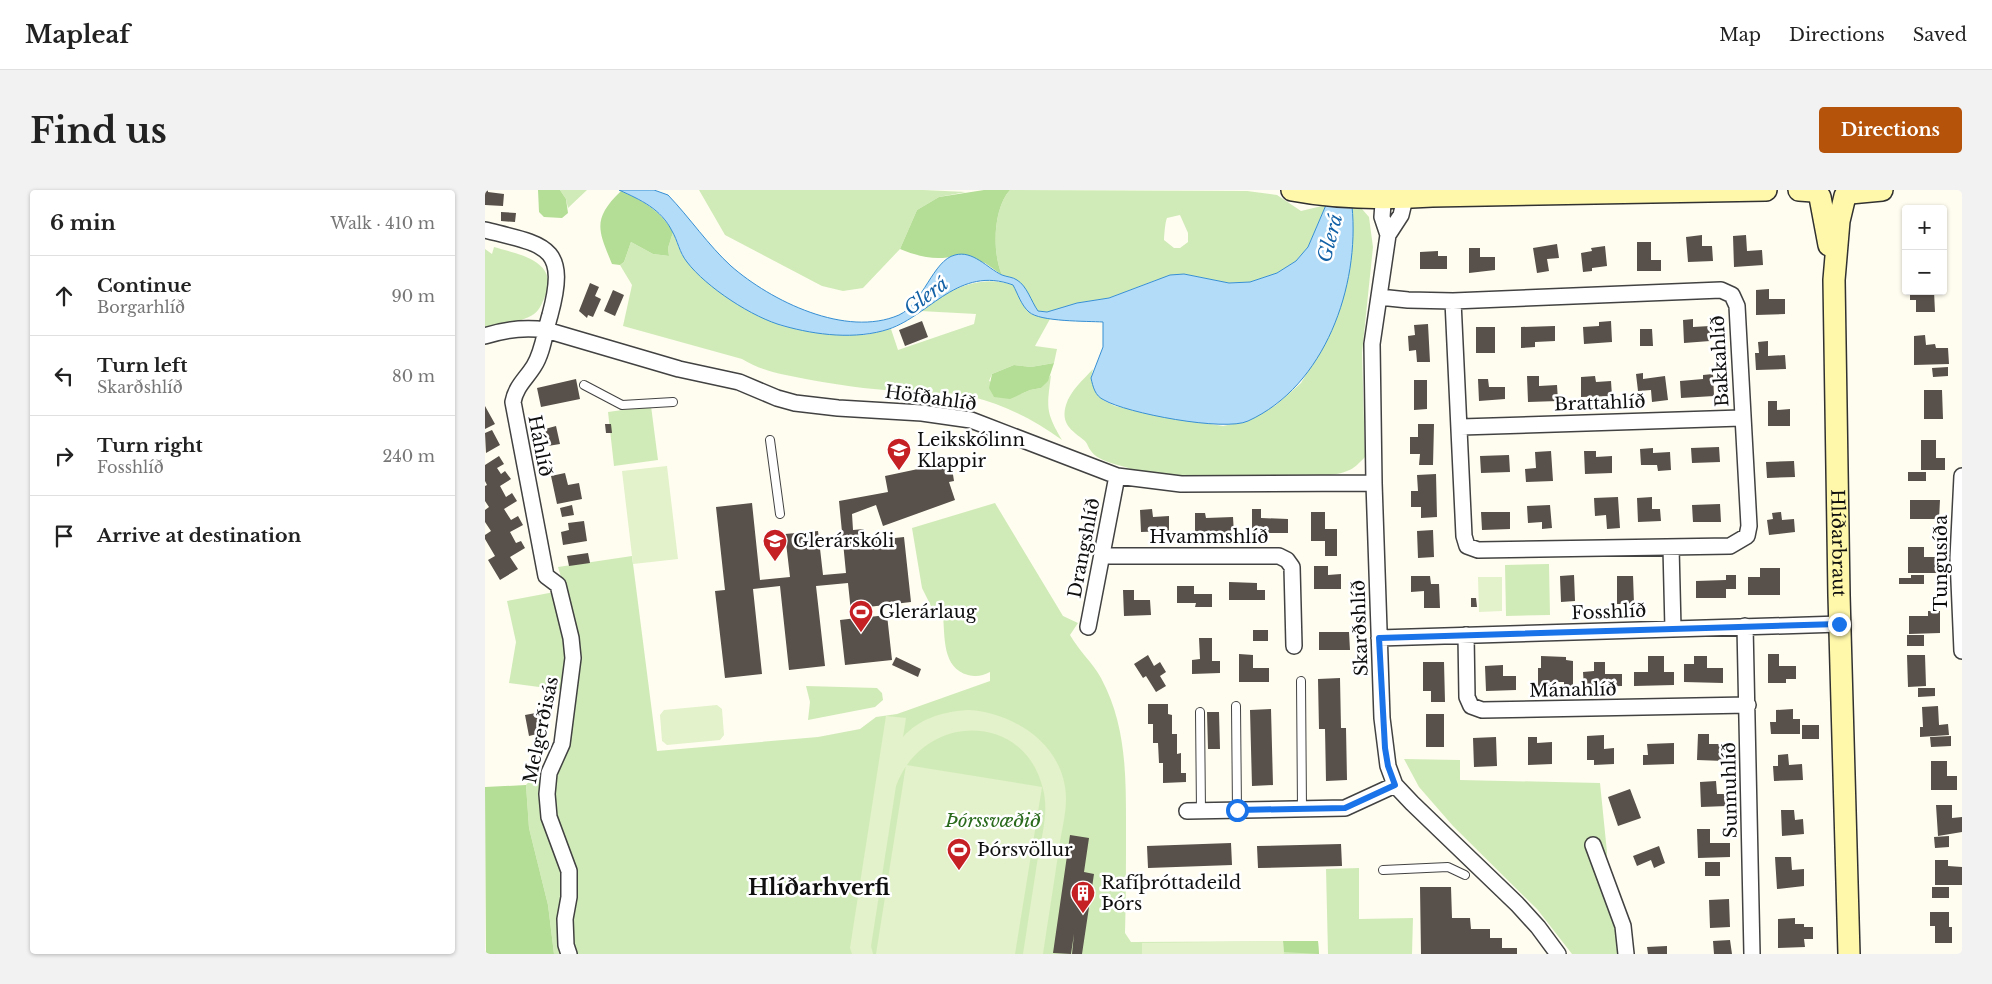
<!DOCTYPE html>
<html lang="en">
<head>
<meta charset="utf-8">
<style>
  body { margin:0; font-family:"Libre Baskerville",serif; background:#f2f2f2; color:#222 }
  .controls { position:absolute; right:15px; top:15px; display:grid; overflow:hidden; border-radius:5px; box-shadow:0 1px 4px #0004 }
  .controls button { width:45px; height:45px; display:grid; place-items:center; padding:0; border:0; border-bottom:1px solid #e0e0e0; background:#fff; color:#222; font:25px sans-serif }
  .stop { position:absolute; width:15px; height:15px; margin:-11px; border:4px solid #1a73e8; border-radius:50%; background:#fff }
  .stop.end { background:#1a73e8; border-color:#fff; box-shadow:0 1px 5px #0008 }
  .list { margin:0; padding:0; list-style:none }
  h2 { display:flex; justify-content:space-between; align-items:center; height:65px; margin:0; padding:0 20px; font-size:21px }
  h2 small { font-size:16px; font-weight:400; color:#767676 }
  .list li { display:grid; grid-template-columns:32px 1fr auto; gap:15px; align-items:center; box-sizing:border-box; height:80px; padding:0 20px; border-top:1px solid #e0e0e0 }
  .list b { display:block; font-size:19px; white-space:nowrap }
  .list p { margin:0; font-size:16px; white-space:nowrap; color:#767676 }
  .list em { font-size:16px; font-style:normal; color:#767676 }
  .icon { flex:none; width:28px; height:28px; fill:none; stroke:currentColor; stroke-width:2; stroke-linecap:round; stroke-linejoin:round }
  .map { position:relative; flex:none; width:1477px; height:764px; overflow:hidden; border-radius:5px }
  header { display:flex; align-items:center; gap:30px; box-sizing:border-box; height:70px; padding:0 25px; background:#fff; border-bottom:1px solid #e0e0e0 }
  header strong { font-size:24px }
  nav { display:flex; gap:28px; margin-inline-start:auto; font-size:18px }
  .intro { display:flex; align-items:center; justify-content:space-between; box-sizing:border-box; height:120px; padding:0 30px }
  h1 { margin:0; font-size:35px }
  .button { padding:12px 22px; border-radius:5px; background:#b45309; color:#fff; font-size:18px; font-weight:700 }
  main { display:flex; gap:30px; padding:0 30px }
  aside { flex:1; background:#fff; border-radius:5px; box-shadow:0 1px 4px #0004 }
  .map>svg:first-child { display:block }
</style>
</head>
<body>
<header>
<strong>Mapleaf</strong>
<nav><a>Map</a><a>Directions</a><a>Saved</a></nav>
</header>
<div class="intro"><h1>Find us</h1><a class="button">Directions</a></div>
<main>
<aside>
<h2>6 min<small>Walk · 410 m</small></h2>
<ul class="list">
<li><svg class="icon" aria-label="ahead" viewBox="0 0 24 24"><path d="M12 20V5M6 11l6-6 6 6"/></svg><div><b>Continue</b><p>Borgarhlíð</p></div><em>90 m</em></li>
<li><svg class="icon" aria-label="left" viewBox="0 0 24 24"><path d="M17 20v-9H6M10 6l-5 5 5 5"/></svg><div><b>Turn left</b><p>Skarðshlíð</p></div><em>80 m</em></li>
<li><svg class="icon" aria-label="right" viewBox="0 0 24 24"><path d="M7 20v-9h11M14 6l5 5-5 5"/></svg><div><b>Turn right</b><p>Fosshlíð</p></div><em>240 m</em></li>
<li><svg class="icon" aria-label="arrive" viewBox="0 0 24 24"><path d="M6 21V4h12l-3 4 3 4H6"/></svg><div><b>Arrive at destination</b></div></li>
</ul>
</aside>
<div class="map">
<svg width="1477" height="764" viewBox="0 0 1477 764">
  <rect width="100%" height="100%" fill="#fffdf0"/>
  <path fill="#d1ebb8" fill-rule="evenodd" d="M75,0H102L83,18L81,9Z
    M214,0H439L481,2L454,7L432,20L415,59L378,98L358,101L337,96L240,45Z
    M525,0L762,1L792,5L816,21L841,15L823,57L811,71L792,83L765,92L744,93L699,84L671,90L624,108L592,113L562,122L553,121L532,90L517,85C507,63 508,18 525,0ZM695,25L703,43V52L695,58H689L679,50C679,47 680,32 682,28Z
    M867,16L877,19L884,27L888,57L877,163L880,267C875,272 869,279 862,281C848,287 828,285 813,285C759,288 692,295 640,277C629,274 612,270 606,261C603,258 603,254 600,251C588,241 575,235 581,215C585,201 599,189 608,179L606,188L618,210L630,216L682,227L738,236L763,231L791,215L816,193L842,149L868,30Z
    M188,42L197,65L216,87L269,123L297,136L380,145L406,139L413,160L489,134L491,124L435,121C460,101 495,83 528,95L546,124L565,129L550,156L572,159L569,173L546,177L529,175L507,184L504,191L536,204L545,200L556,198L566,185C562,218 560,221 577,250C551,231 520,215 488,207C469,202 451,203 432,202C396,201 360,196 326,190C301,185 278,182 257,169L138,136L147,95L135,75L139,72L146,52L168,64L184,66L183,58Z
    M9,57C32,64 73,70 61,104C58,111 55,120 49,124C36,133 15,134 0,138V59L7,64Z
    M166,216L173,270L129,276L123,222Z
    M510,313L578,426L593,433L585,445C594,461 608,473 616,488C642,536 641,588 641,641C641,675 641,709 640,743L646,752L833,751L834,764H69L63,715L44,638L41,595L70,562L84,501L24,493L31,452L22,411L80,400L73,377L147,366L172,561L333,547L375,539L391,527L412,524L505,491V482C497,486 492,487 483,485C457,478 460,447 458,425L446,416L437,398L427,338Z
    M1064,374L1065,425L1021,426L1020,375Z
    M321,496L392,498L397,503L398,510L390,517L323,530L325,512Z
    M919,569L975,570V590L1115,593L1122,662L1119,709L1133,745V764H1087L1052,719L968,636L934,597Z
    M874,678V729L928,728L927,764H843L841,679Z"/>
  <path fill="#b4dd96" d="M53,0H75L81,9L83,23L77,28L59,27L54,22Z
    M499,0H525C508,18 507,63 517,85L500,73L470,65C454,72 432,66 415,59L432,20L454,7Z
    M136,1C158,11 175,20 188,42L183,58L184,66L168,64L146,52L139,72L135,75L127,74C113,40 107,29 136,1Z
    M569,173L563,191L556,198L545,200L525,209L509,207L504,198L507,184L529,175L546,177Z
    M41,595L44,638L63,715L69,764H1L0,597Z
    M798,751H833L834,764L799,762Z"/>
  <path fill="#e3f2ca" d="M182,276L193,369L148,374L137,281Z
    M993,387H1017V421L994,422Z
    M232,515L237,519L239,545L235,550L182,555L177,551L175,525L179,520Z
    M484,520C531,523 581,557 581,609C581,625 576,643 574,658C569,694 563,729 558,764H538C543,732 548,699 553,667C557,645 564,621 558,599C540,521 438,522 411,596L386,756L388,764H367L365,758L401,526L421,528L418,547C435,528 460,521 484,520Z
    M421,575L557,597L530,764H391Z
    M798,751L799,764H657V753Z"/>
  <path fill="#b3dcf9" stroke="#378fd3" d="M134,0H169L183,5C205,28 223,55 246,76C286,111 361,148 414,125C438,114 448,70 470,65C488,60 502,78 517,85C522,87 528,87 532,90C542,96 546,111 553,121L562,122L592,113L624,108L685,85L699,84L744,93L765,92L792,83L811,71L823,57L841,15L867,16C875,96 840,196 763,231C740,242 641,223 619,210C610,206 608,197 606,188L618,157V132C602,131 555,132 544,122C536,115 533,104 528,95C474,75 445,125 404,139C371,150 331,145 299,136C268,128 221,97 202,72C194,62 193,51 187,41C176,19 156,10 134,0Z"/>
  <path fill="#58504a" d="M0,0H3V2L19,4L18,16L0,15Z
    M16,22L31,23L30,32L16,31Z
    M1217,45V56H1227L1228,71L1203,72L1201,47Z
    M1261,45L1262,61L1277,60L1278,75L1249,77L1248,46Z
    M1152,52H1166V70H1176V81H1152Z
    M1072,54L1074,68L1062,69L1064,81L1052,83L1048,58Z
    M1120,56L1122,76L1107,78V81L1098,82L1096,63L1107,61L1106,58Z
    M984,58H995V67H1010V80L984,83Z
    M953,61V66H962V79H935V62Z
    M105,93L114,97L110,106L116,109L108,127L103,125L102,128L94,121Z
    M1284,99V109H1300V124L1271,125V100Z
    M128,100L139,105L130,126L119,121Z
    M1425,101H1449L1450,122H1431V110H1425Z
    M1208,129V137L1225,136V151L1199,153L1198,130Z
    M437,131L443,147L420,156L414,140Z
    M1126,131L1127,152L1099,154L1098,137L1114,136V132Z
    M943,134L945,172H932L931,160L924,161L923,146L930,145L929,135Z
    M1070,136V151L1050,152V157L1036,158V137Z
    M991,137H1010V163H991Z
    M1155,139H1167L1168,156H1155Z
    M1440,145L1441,155L1450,154L1451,158H1463L1464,174L1429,175V146Z
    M1283,151V166L1300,165L1301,179L1271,180L1270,163H1274L1273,152Z
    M1463,177V186L1448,187L1447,178Z
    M1158,183V189L1180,186L1183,210L1167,212L1166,200L1153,201L1151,184Z
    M1228,184L1229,206L1196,208L1195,191L1218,189V185Z
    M1042,186H1054V196L1072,195L1073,211L1043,212Z
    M1110,186L1111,192L1126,191L1127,206L1096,207V187Z
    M91,189L95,209L56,217L52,198Z
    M993,189H1003L1004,197H1020V209L994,211Z
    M929,190H942V219L929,220Z
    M1439,200H1457L1458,229H1439Z
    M1283,211H1292V220L1305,219V236H1283Z
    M0,216L10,234L0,239Z
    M120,234H126L127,243H121Z
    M933,234H949L948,275H934L935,264H925V247H933Z
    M71,236L75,254L63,256L60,239Z
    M7,240L15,255L1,263L0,243Z
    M1436,250H1451V268H1460V280H1436Z
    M1234,257L1235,272L1207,273L1206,258Z
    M1168,258V263L1185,262L1186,280L1173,281L1172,275H1156L1155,259Z
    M1066,261L1068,291L1041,292L1040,279L1051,278L1050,262Z
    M1099,261H1111V267L1127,266V283L1100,284Z
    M1024,265L1025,282L996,283L995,266Z
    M14,266L19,274L12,278L16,284L20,281L26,289L15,296L21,307L27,303L32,311L19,319L26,330L33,326L38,335L25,342L31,353L36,351L40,358L25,367L33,379L15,390L3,370L10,366L0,349V345L6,341L0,332V320L4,317L0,311V296L2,295L0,291V275Z
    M1309,271L1310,287L1282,288L1281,272Z
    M466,272L469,291L464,292L470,310L398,336L391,315L367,324L368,340L379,339L383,351L419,347L426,412L383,417L384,427L402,425L407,470L360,475L355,430L372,428L371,422H366L363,393L331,396L340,476L304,480L295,396L268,399L277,484L240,488L230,401L240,400L231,317L267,313L275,390L305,387L300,344L333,341L338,385L361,383L354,311L403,302L400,286Z
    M1423,282H1441V291H1423Z
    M80,283L83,295L94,293L97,309L72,314L66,286Z
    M951,284L952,327L936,328V317H926V301H933L932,285Z
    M1133,307L1135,338L1122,339L1121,325L1110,326L1109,308Z
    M1167,307V319H1175L1176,331L1153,332L1152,308Z
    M1425,310H1455L1454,329H1425Z
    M1235,314L1236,332H1208L1207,315Z
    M87,315L89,325L77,327L75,318Z
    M1065,315L1067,338L1057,339V332L1043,333L1042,316Z
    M667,319L668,327L684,326V341L656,342L655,320Z
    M767,319H776V328L803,329V343H767Z
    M826,322H840V339H852V366H840V351H826Z
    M996,322H1025V339L997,340Z
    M1296,322L1297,330L1309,329L1310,342L1284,345L1282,330L1288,329L1287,323Z
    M710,323H720L721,328L748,327L749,344L710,345Z
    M99,331L102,351L78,355L76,342L84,340L83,333Z
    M948,340L949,367L933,368L932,341Z
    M1423,357H1439V367H1454V383H1423Z
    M103,363L105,373L84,376L82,366Z
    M829,376H843V385L856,384V399H829Z
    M1275,378H1295V405H1263V387H1275Z
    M1089,385L1090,411L1076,412L1075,386Z
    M1241,385H1251V399H1241V408H1211V391L1241,390Z
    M1426,385H1439V394H1414V388H1426Z
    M926,386H945L946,394H954L955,418H939V401L926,402Z
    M1132,386H1148L1149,414H1132Z
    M744,392L772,393V400H780V410H744Z
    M692,396H709V404H727V417H710L711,413H692Z
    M638,400H649V410H665L666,425L639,426Z
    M986,408H991L992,417H986Z
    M1443,421H1455V443L1424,444V426H1443Z
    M768,440H783V451H768Z
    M834,442H864L865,460H834Z
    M1422,445H1439V456H1422Z
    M714,448H727V471H735V483L707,484V470L715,469Z
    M754,464L768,465V478H784V492H754Z
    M1283,464H1294V476H1311V489H1301V493H1283Z
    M663,465L669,476L675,472L681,482L675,486L681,496L671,502L661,486L658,488L649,474Z
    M1422,465H1440L1441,496L1423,497Z
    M1056,466L1081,467V470L1088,471V496H1079V492H1065V498H1053V478H1056Z
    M1163,466H1179V482H1189V495L1149,496V482H1163Z
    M1209,466H1222V478H1238V493L1199,492V474H1209Z
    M411,467L436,479L433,487L407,475Z
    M938,472H959L960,512H946V501H938Z
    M1109,472H1120V484H1137V496L1099,497L1098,482L1109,481Z
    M1018,475V486H1031V500L1001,501L1000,476Z
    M855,488L856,538H861L862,590L841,591L840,539H834L833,489Z
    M1433,498H1450V506L1433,507Z
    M663,514H683V524L687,525V544H692V564L696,563V583H701V592L678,593V573H674L673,553H668V534H663Z
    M1453,516L1454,535L1463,534L1464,545L1435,547V537H1438L1437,517Z
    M786,519L788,595L767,596L765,520Z
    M1308,519V529H1315V544H1286L1285,532H1291V520Z
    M56,522L58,534L54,535L56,543L44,546L40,525Z
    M722,522H734L735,559H723Z
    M941,524H959V557H941Z
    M1317,535H1334V549H1317Z
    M1213,544H1224V554H1241L1240,571L1212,570Z
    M1119,545V559L1129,558V574L1109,575V570H1102V546Z
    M1466,546V556L1446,557L1445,547Z
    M1011,547L1012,576L989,577L988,548Z
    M1043,547H1052V553L1067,552V574L1043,575Z
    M1189,553V574L1158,575V565H1163L1162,554Z
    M1303,564L1304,575L1317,574L1318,590L1289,591L1288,576H1293V565Z
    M1446,571H1462V586H1472V600H1446Z
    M1231,591L1232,604H1242V616L1216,617L1215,592Z
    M1145,599L1156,628L1133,636L1123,607Z
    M1451,615H1467V628L1477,627V642L1453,646Z
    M1296,620H1309L1310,630L1318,629L1319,644L1297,646Z
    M1212,639H1225V653H1245V667L1213,668Z
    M585,645L604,648L599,682L609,684L597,764H587L589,744L586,764L568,763Z
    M1464,646V657L1450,658L1449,647Z
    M746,653L747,675L663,678L662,656Z
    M856,654L857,676L773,678L772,656Z
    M1174,656L1180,673L1169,678L1166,670L1152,676L1148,666Z
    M1290,667H1306L1307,680L1319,679V696L1292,699Z
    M1450,670H1463V676L1477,677V695H1450Z
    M1220,672H1235V686H1220Z
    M935,697H966L967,728H985L986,739H1005V748H1017V758H1032V764H936Z
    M1447,697H1464V708H1447Z
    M1244,709L1245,737L1225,738L1224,710Z
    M1445,722H1464V737H1467V753H1450V736H1445Z
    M1310,728V734H1319V737H1328V749H1319L1320,757L1293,758V729Z
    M1245,750L1247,764H1229L1228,751Z
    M1182,756V764H1163L1162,757Z"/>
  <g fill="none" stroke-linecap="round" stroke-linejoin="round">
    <defs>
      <path id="lane" d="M99,195L137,215L188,212
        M285,250L295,324
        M816,491L817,619
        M751,516L752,620
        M715,522L716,621
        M898,680L963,677L980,685"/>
      <path id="street" d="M899,0L897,27L903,45
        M922,0L916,25L903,45L887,154L889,293L897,528L903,576L910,595L927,613L1032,714L1053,737L1073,764
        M0,40C60,55 84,55 65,125C60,141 58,162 49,176C41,189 31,196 28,212L61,386L73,395L86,448L88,468L77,554L64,583L62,604L64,627L84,681V707L80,729L81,755L84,764
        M894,107L923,110L968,111L1236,100L1247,105L1252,116L1264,336L1262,346L1245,356L993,360L982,356L979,346L968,111
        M0,146C21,139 39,137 61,140L194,179L254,192L292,208L310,213L353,218L437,223L486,230L632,286L696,294L889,293
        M976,237L1256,228
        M1477,286L1473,368L1477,461
        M1186,357L1188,439
        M617,366H794L802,370L807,377L809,456
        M1260,436L1267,764
        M603,437L632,286
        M981,445L982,507L986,516L997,520L1263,515
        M894,448L1355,434
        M702,621L860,618L910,595
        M1108,655L1138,736L1141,764"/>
      <g id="secondary">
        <path d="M807,0C854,9 900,9 947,6L1281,0"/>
        <path d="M1314,0L1328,1"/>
        <path d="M1365,3L1397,0"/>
        <path id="s1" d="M1360,6L1354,31L1349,90L1354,405L1364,764"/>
        <path d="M1335,7L1344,55"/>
      </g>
    </defs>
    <use href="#lane" stroke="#424242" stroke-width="10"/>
    <use href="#street" stroke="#424242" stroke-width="18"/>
    <use href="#secondary" stroke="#313131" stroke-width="24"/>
    <use href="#lane" stroke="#fff" stroke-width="8"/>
    <use href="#street" stroke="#fff" stroke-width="15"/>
    <use href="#secondary" stroke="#fff8ab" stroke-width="21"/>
  </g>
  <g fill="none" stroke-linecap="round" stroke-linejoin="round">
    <path stroke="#1a73e8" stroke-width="6" d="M752,620L860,618L910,595L903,576L900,558L894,448L1354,434"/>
  </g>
  <defs>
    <symbol id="school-pin" viewBox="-11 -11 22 30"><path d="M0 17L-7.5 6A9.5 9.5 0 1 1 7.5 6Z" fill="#c52023" stroke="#fff"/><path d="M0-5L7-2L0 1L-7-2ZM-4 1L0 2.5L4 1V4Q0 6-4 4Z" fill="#fff"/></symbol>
    <symbol id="stadium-pin" viewBox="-11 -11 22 30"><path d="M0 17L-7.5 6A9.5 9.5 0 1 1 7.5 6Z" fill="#c52023" stroke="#fff"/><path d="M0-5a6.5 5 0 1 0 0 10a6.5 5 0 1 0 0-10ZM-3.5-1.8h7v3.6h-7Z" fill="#fff"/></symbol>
    <symbol id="building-pin" viewBox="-11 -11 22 30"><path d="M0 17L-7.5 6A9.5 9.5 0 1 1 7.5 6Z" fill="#c52023" stroke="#fff"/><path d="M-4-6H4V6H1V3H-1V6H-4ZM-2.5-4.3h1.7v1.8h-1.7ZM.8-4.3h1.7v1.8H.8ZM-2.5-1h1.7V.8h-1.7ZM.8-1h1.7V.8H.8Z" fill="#fff"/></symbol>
  </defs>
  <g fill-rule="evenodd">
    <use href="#school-pin" x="400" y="246" width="28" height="38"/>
    <use href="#school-pin" x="276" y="337" width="28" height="38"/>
    <use href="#stadium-pin" x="362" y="408" width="28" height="38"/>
    <use href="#stadium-pin" x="460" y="646" width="28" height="38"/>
    <use href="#building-pin" x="584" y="689" width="28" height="38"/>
  </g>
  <g text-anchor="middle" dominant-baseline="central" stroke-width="5" stroke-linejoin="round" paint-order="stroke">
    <g font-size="18" fill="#0f0f0f" stroke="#fff">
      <text transform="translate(1235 171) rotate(-93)">Bakkahlíð</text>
      <text transform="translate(446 208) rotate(8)">Höfðahlíð</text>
      <text transform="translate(1115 213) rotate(-2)">Brattahlíð</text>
      <text transform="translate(55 256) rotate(79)">Háhlíð</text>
      <text x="724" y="347">Hvammshlíð</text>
      <text stroke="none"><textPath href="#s1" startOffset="348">Hlíðarbraut</textPath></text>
      <text transform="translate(599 358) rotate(-79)">Drangshlíð</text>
      <text transform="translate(1456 373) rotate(-90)">Tungusíða</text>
      <text transform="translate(1124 422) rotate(-2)">Fosshlíð</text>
      <text transform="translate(875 438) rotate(-92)">Skarðshlíð</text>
      <text transform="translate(1088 500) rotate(-1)">Mánahlíð</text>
      <text transform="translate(56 540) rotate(-78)">Melgerðisás</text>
      <text transform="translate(1245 600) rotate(-91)">Sunnuhlíð</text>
    </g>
    <g font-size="18" fill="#0f0f0f" stroke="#fff" text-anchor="start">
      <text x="432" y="250">Leikskólinn<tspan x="432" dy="21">Klappir</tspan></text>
      <text x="308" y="351">Glerárskóli</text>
      <text x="394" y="422">Glerárlaug</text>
      <text x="492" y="660">Þórsvöllur</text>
      <text x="616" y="693">Rafíþróttadeild<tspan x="616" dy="21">Þórs</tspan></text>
    </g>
    <g font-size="18" font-style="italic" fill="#296a1c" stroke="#fff">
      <text x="508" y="631">Þórssvæðið</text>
    </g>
    <g font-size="19" font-style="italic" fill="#1261a6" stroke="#fff">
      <text transform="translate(845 48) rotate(-75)">Glerá</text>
      <text transform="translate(441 106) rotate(-37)">Glerá</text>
    </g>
    <g font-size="22" font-weight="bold" fill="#0f0f0f" stroke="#fff">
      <text x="334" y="697">Hlíðarhverfi</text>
    </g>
  </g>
</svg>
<div class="controls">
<button>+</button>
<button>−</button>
</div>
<div class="stop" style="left:752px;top:620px"></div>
<div class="stop end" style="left:1354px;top:434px"></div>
</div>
</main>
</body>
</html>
